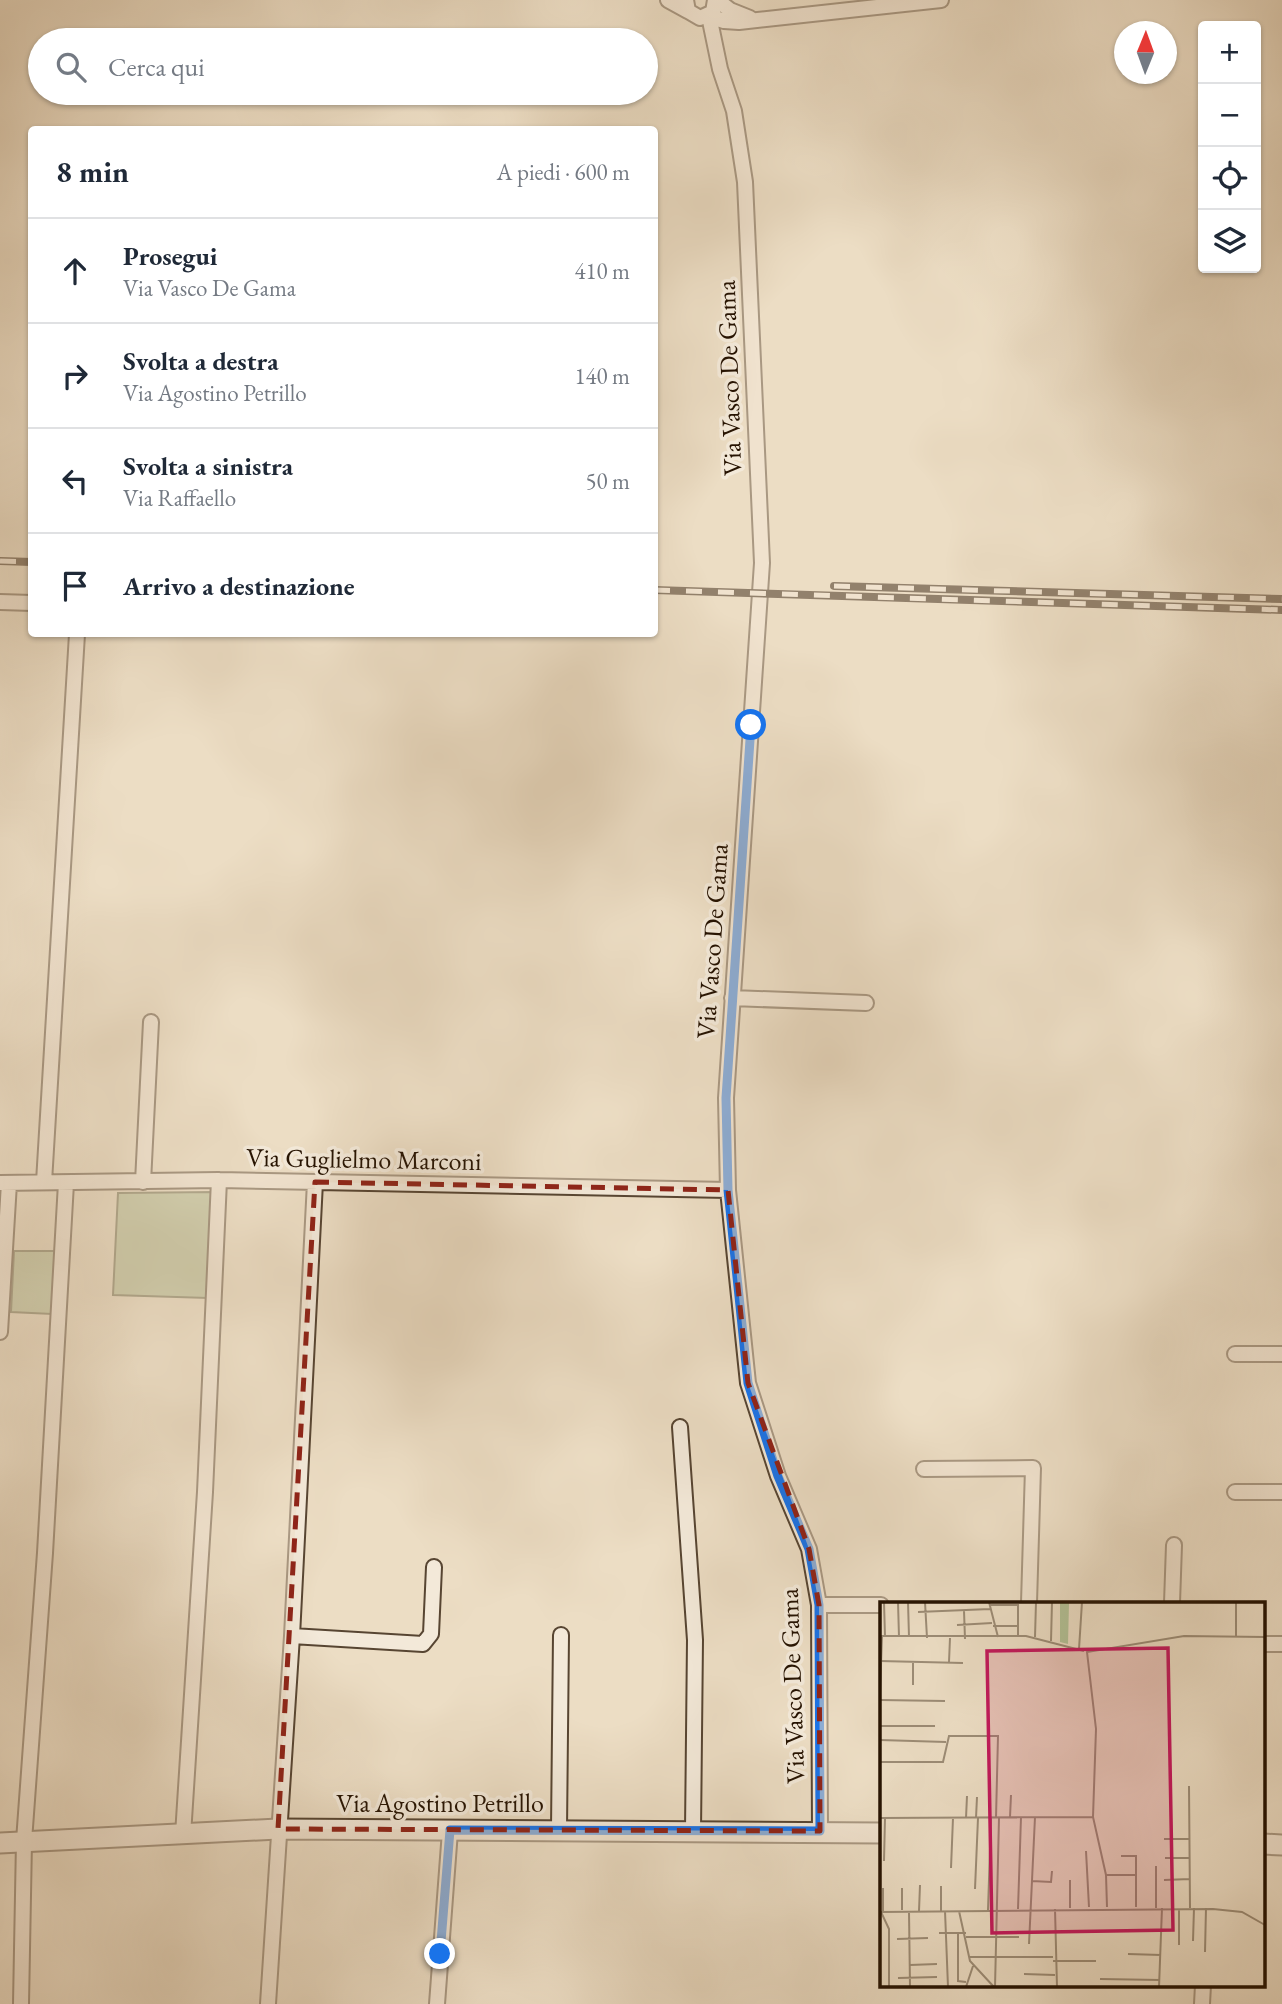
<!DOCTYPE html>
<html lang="it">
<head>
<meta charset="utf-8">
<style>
  body { margin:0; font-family:"EB Garamond",serif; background:#f6f6f7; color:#1f2937 }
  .controls { position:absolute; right:21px; top:21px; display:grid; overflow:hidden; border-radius:7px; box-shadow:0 2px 5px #0004 }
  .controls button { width:63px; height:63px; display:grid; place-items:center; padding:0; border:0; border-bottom:2px solid #e0e1e3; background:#fff; color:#1f2937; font:35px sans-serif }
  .compass { position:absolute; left:1114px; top:21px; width:63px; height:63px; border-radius:50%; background:#fff; box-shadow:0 2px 5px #0004; rotate:1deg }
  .stop { position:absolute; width:21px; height:21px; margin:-16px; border:5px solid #1a73e8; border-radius:50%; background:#fff }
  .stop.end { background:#1a73e8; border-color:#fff; box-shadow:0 2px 7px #0008 }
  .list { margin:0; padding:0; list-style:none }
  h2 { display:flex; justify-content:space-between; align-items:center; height:91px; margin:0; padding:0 28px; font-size:30px }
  h2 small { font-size:23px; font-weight:400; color:#747a83 }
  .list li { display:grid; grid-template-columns:46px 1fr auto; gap:21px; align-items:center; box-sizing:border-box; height:105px; padding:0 28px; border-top:2px solid #e0e1e3 }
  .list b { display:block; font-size:26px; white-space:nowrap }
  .list p { margin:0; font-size:23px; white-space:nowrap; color:#747a83 }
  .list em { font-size:23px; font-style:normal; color:#747a83 }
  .icon { flex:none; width:38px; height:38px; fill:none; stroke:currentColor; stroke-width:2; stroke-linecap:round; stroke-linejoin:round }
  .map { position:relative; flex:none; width:1282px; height:2004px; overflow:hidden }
  .search { position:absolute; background:#fff; box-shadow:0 2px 5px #0004; left:28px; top:28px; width:630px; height:77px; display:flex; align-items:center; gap:18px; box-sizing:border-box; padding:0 24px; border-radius:38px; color:#747a83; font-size:26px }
  .panel { position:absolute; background:#fff; box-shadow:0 2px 5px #0004; left:28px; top:126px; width:630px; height:511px; border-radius:7px }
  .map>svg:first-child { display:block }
</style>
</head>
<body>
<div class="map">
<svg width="1282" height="2004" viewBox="0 0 1282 2004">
  <rect width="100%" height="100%" fill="#ecddc4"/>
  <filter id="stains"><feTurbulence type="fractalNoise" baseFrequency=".00286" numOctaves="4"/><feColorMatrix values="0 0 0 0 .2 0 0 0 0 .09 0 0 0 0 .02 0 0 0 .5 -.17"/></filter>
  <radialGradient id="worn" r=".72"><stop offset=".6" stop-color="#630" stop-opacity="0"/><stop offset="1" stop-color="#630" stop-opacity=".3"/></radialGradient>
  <path fill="#b3c297" stroke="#6c6a4c" stroke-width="2" d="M214,1192L208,1298L113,1295L118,1193Z
    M14,1251H56L52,1314L11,1312Z"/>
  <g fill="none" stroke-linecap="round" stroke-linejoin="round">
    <defs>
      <path id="minor" d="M668,0L688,11
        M686,0L688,11L700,18L713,12L715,0
        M717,0L730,10L750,18
        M709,16L720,69L734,111L745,182L762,563L726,1098L728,1190L748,1383L778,1476L809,1549L819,1605L820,1831
        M709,16L724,21L739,22L941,0
        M0,602L32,603
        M732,998L866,1003
        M44,1182L77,634
        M143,1182L151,1022
        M0,1183L219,1180L728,1190
        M0,1332L9,1183
        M1235,1354H1282
        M680,1427L695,1640L693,1831
        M924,1469L1033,1468L1029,1603
        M1235,1492H1282
        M1172,1603L1174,1545
        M819,1605H881
        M292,1636L423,1644L431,1634L434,1567
        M1263,1644H1282
        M559,1829L561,1635
        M183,1835L205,1492L219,1180
        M21,2004L24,1841L45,1553L66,1183
        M268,2004L292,1636L315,1182
        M437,2004L450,1831
        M1202,2004L1203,1985"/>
      <path id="tertiary" d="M0,1843L278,1829L881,1833
        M1263,1844L1282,1845"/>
    </defs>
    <use href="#minor" stroke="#574532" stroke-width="18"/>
    <use href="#tertiary" stroke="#574532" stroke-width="23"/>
    <use href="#minor" stroke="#f3e9d9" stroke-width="14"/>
    <use href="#tertiary" stroke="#f3e9d9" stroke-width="19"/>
    <defs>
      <path id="rail" d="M0,561L32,562
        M834,586L1282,599
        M654,590L1282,610"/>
    </defs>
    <use href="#rail" stroke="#251201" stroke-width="8"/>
    <use href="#rail" stroke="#f3e9d9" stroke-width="5" stroke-dasharray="16" stroke-linecap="butt"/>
  </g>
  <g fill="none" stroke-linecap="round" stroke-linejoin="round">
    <path stroke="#1a73e8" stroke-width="9" d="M440,1954L450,1830L820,1831L819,1605L809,1549L778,1476L748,1383L728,1190L726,1098L751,725"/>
  </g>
  <path d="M0 0H1282V2004H0ZM315,1182L728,1190L748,1383L809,1549L819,1605L820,1831L278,1829Z" fill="#ecddc4" fill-opacity=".55" fill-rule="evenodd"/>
  <path fill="none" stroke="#8f2418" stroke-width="5" stroke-dasharray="14 9" stroke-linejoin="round" d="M315,1182L728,1190L748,1383L809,1549L819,1605L820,1831L278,1829Z"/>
  <g text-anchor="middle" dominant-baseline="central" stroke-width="7" stroke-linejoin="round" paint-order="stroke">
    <g font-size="26" fill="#251201" stroke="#f3e9d9">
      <text transform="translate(729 378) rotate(-92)">Via Vasco De Gama</text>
      <text transform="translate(712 941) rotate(-86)">Via Vasco De Gama</text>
      <text transform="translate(364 1159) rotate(1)">Via Guglielmo Marconi</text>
      <text transform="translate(792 1686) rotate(-92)">Via Vasco De Gama</text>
      <text x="440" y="1803">Via Agostino Petrillo</text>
    </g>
  </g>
  <g transform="translate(880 1602)">
    <rect width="385" height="385" fill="#ecddc4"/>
    <path d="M180,0H200L189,1L188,42L180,40Z" fill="#b3c297"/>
    <path fill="none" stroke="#9c8c76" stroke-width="2" d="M4,0L5,35M18,0L19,35M28,0L29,35M45,0L47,36M109,0L118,35M110,3H138V34M84,9L85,37M38,10L110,7M77,23L112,21M113,24H138M0,34H146L204,49M155,35L156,0M356,36V0M171,39L172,0M199,47L202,0M0,59L83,61M69,60L70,36M33,83V59M0,90L2,35M0,98L65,99M0,124H55M0,138L66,140M0,160H63L69,134H118L116,216M309,184L310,306M130,215L131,193M0,216L213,215M86,216L87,194M96,216L97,195M284,237H310M206,249L209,305M241,254H256V305M285,256H310M4,259L5,216M71,266L73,216M226,273H256M190,278V306M284,278L310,277M152,279L171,280L172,269M61,284V309M22,286V308M95,287L98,216M227,305L226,273L213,215L216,127L207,50L304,34L385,35M276,306V264M138,307L141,215M175,307L177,385M299,307V343M108,308L111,216M39,309L40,283M65,309L68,385M79,309L90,359L114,385M0,310L333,307L362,310L385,323M1,310L9,327V385M3,310V286M29,310L30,385M59,331H86M78,331V379L86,380M86,335H139M17,337L48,336M313,339L314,306M149,342L155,215M325,350L326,306M248,352L281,353M89,355H173M173,359H216M30,363L57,362M144,372L175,373M18,376L57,375M220,377L280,378M86,385L93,364M115,385L119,216M279,385L282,306"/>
    <path fill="#c2185b" fill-opacity="0.15" stroke="#c2185b" stroke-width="3.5" d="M288,46L293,328L112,331L107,49Z"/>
    <rect width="385" height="385" fill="none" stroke="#251201" stroke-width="3.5"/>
  </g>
  <rect width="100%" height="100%" filter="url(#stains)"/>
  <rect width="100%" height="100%" fill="url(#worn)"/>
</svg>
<div class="controls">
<button>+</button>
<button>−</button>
<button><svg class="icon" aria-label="locate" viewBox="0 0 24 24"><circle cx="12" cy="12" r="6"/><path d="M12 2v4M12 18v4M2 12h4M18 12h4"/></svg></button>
<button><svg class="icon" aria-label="layers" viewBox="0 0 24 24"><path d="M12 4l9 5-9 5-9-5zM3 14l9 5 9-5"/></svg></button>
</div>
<svg class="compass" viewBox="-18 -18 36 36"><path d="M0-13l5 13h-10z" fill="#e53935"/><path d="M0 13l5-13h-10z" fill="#747a83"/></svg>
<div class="stop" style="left:751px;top:725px"></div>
<div class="stop end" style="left:440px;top:1954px"></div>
<div class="search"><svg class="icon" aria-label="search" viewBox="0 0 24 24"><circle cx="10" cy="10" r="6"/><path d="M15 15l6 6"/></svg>Cerca qui</div>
<section class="panel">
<h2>8 min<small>A piedi · 600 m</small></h2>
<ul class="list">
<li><svg class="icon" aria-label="ahead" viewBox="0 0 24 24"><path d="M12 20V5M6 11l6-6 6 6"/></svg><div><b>Prosegui</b><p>Via Vasco De Gama</p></div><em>410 m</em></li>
<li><svg class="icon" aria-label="right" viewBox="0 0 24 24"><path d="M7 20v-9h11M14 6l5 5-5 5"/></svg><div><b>Svolta a destra</b><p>Via Agostino Petrillo</p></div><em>140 m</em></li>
<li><svg class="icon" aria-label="left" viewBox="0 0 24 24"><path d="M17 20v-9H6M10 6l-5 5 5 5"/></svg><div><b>Svolta a sinistra</b><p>Via Raffaello</p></div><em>50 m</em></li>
<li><svg class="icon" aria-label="arrive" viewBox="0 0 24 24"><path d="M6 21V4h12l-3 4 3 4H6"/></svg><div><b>Arrivo a destinazione</b></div></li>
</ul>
</section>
</div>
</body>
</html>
